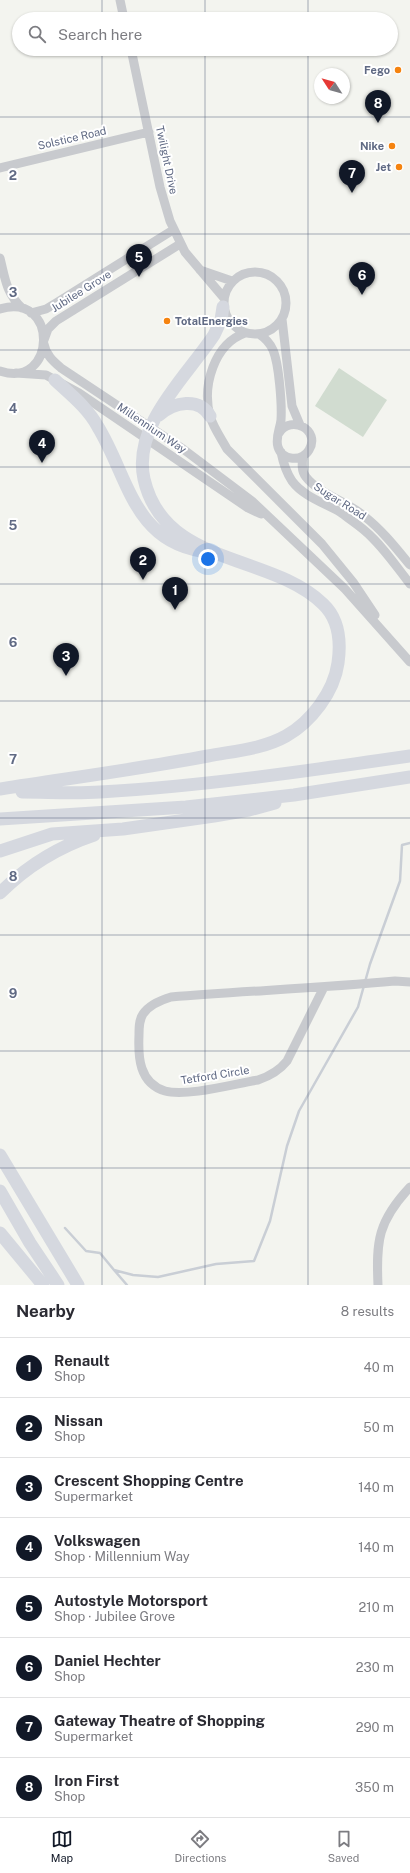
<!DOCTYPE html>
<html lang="en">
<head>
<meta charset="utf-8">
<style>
  body { margin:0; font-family:"Public Sans",sans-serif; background:#f2f2f3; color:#2b2b33 }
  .compass { position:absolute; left:314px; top:68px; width:36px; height:36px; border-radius:50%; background:#fff; box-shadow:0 1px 3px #0004; rotate:306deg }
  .you { position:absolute; left:208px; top:559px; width:14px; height:14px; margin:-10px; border:3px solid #fff; border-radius:50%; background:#1a73e8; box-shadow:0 0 0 6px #1a73e833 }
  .badge { display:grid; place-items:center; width:26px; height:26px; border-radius:50%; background:#111827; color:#fff; font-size:13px; font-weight:700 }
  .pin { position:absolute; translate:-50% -33px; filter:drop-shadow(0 1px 2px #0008) }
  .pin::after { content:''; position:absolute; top:21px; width:14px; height:12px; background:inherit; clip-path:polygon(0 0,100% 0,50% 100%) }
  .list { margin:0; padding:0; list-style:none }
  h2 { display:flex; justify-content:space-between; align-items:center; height:52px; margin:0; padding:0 16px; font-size:17px }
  h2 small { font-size:13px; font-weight:400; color:#7c7c81 }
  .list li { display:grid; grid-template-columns:26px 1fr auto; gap:12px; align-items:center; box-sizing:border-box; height:60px; padding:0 16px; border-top:1px solid #e1e1e2 }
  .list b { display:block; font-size:15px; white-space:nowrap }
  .list p { margin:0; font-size:13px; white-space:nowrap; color:#7c7c81 }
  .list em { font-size:13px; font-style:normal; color:#7c7c81 }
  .icon { flex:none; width:22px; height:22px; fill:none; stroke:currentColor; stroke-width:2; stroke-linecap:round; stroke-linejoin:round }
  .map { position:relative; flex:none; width:410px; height:1285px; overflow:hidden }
  .search { position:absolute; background:#fff; box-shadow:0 1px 3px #0004; left:12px; right:12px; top:12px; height:44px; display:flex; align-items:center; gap:10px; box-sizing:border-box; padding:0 14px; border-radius:22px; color:#7c7c81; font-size:15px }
  .sheet { height:532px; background:#fff }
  nav { display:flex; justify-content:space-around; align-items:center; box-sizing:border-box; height:56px; border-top:1px solid #e1e1e2; background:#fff; font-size:11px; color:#7c7c81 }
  nav a { display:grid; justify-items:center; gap:2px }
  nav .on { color:#111827 }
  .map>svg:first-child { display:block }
</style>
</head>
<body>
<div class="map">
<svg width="410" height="1285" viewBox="0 0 410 1285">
  <rect width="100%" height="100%" fill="#f3f4ef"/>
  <path fill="#d1dcd0" d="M339,368L387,400L363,437L315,406Z"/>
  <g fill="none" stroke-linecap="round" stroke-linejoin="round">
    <path stroke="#c9ced5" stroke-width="2.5" d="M65,1228L86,1251L100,1253L114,1270L133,1275L158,1277L216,1264L254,1261L270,1221L287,1146L299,1111L358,1007L370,964L400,881L402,845L410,843
      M114,1270L127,1285"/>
    <path stroke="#c8cace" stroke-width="9" d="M120,0L124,19
      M131,49L160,187L170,221L185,252L224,298
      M0,168L149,132
      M0,258C5,278 6,293 22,308
      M200,270L232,281
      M224 303a31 31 0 1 1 62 0a31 31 0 1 1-62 0Z
      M0,309C59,291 57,390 0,371
      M31,313L46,309L56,303L173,230
      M282,319L292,406L300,425
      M245,333C214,344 202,386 210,416C213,427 221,438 227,449L322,544L353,582L375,615
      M259,334C265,338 270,343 273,350C279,364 282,404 281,420C280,429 275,438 278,447C282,461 302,462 309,450C321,430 291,414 279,433
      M44,340L48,329L56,321L180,244
      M44,344C46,355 53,361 61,368L183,449L252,501L345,589L410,662
      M16,373L46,375L79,393L248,508L261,514
      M281,452C283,462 286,472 292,481C303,496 324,503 340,512C348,518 357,524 364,530C382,545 396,566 410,584
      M303,456C302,463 301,471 306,477C319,494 348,502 364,516C382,530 396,548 410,565
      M324,987L287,1061C279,1071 270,1076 258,1080C234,1084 186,1097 165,1091C139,1083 138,1057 139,1035C139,1028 139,1020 143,1014C149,1005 161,1000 171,997C246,991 321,988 395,981L410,982
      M378,1285C376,1241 378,1221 410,1187"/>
    <path stroke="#d5d8df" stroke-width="13" d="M55,380C70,394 88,408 98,427C128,476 133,540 201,551
      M159,415C174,402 199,397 210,416
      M0,789C70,778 139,769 208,756C234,751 263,749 286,736C311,722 334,692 338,663C341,642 340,620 323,604C271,553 164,567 144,479C132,425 187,376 214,335L221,320L223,307
      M22,792C48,792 74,794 100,792C204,786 307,771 410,756
      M0,819L186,807L294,795L410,777
      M0,851L52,834L123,829L214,816L249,810L275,803
      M0,893C27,866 58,847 94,835
      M0,1155L78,1285
      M0,1191L30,1243L58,1285
      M0,1233L43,1285"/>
  </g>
  <path fill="none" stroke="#606a84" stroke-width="1" stroke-opacity="0.55" d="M102,0V19M205,0V19M308,0V19M102,49V1285M205,49V1285M308,49V1285M0,117H410M0,234H410M0,350H410M0,467H410M0,584H410M0,701H410M0,818H410M0,935H410M0,1051H410M0,1168H410"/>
  <g fill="#f5830f" stroke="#fff" stroke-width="1.5">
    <circle cx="398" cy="70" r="4"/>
    <circle cx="392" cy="146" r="4"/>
    <circle cx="399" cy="167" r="4"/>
    <circle cx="167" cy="321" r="4"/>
  </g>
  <g text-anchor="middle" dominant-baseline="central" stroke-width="4" stroke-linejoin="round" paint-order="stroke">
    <g font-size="11" font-weight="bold" fill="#606a84" stroke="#fff" text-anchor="end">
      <text x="390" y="70">Fego</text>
      <text x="384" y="146">Nike</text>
      <text x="391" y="167">Jet</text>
      <text x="175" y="321" text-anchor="start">TotalEnergies</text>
    </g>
    <g font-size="11" fill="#606a84" stroke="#fff">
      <text transform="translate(72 138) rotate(-13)">Solstice Road</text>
      <text transform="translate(167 160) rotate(78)">Twilight Drive</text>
      <text transform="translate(81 291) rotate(-32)">Jubilee Grove</text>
      <text transform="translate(152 428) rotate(34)">Millennium Way</text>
      <text transform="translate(340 501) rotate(32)">Sugar Road</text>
      <text transform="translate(215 1075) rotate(-9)">Tetford Circle</text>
    </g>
  </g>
  <g font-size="13" text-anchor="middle" font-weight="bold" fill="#606a84" stroke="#fff" stroke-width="4" stroke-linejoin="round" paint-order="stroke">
    <text x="13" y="180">2</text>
    <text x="13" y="297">3</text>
    <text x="13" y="413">4</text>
    <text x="13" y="530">5</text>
    <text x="13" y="647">6</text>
    <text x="13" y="764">7</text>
    <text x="13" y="881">8</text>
    <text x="13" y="998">9</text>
  </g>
</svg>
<svg class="compass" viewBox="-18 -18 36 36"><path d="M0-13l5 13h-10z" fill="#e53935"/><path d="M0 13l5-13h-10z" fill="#7c7c81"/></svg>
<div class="you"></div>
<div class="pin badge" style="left:175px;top:610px">1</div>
<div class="pin badge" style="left:143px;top:580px">2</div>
<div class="pin badge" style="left:66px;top:676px">3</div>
<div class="pin badge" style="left:42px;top:463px">4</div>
<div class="pin badge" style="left:139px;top:277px">5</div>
<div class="pin badge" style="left:362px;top:295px">6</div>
<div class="pin badge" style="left:352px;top:193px">7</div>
<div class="pin badge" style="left:378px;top:123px">8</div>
<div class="search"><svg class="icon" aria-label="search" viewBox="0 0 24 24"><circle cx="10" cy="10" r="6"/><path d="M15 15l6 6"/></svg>Search here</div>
</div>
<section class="sheet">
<h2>Nearby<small>8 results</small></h2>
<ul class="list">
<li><span class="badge">1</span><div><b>Renault</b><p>Shop</p></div><em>40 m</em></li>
<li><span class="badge">2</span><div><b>Nissan</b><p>Shop</p></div><em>50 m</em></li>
<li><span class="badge">3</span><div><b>Crescent Shopping Centre</b><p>Supermarket</p></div><em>140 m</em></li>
<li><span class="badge">4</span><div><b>Volkswagen</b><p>Shop · Millennium Way</p></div><em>140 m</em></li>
<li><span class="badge">5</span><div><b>Autostyle Motorsport</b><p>Shop · Jubilee Grove</p></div><em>210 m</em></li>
<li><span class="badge">6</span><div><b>Daniel Hechter</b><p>Shop</p></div><em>230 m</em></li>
<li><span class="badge">7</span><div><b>Gateway Theatre of Shopping</b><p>Supermarket</p></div><em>290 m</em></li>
<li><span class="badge">8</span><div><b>Iron First</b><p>Shop</p></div><em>350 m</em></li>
</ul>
</section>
<nav>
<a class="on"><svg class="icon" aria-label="map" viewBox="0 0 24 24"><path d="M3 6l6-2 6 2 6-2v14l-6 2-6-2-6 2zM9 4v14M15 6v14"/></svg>Map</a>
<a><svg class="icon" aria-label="directions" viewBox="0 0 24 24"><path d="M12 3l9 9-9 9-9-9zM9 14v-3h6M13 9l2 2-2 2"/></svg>Directions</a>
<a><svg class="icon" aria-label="saved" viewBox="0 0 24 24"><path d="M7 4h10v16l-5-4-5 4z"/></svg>Saved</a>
</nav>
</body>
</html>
